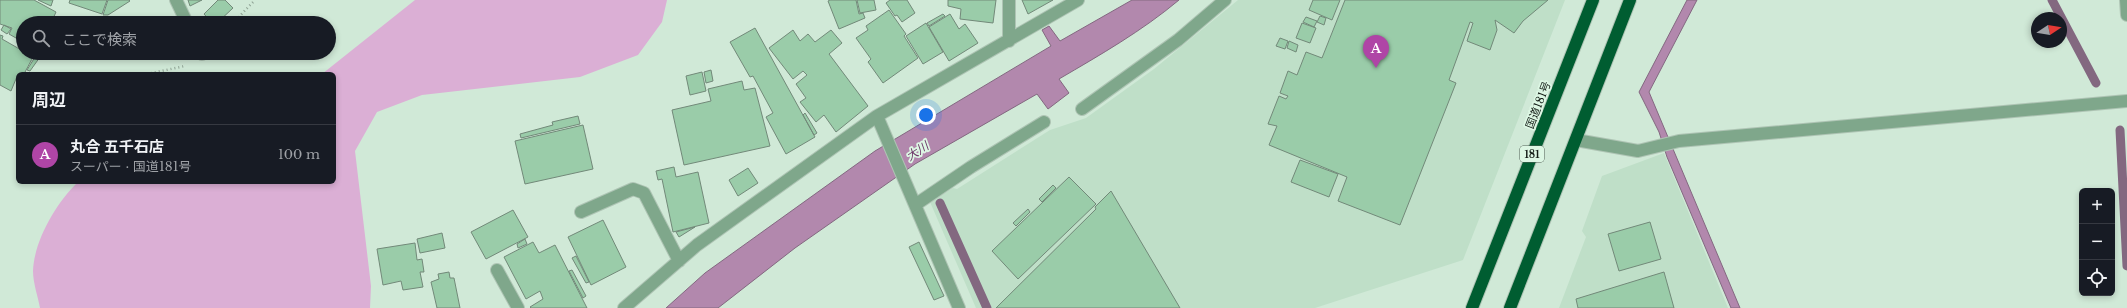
<!DOCTYPE html>
<html lang="ja">
<head>
<meta charset="utf-8">
<style>
  body { margin:0; font-family:"Libre Baskerville","Noto Sans JP",serif; background:#20242c; color:#f1f3f6 }
  .controls { position:absolute; right:12px; bottom:12px; display:grid; overflow:hidden; border-radius:6px; box-shadow:0 2px 6px #0003 }
  .controls button { width:36px; height:36px; display:grid; place-items:center; padding:0; border:0; border-bottom:1px solid #363941; background:#171b24; color:#f1f3f6; font:20px sans-serif }
  .compass { position:absolute; left:2031px; top:12px; width:36px; height:36px; border-radius:50%; background:#171b24; box-shadow:0 2px 6px #0003; rotate:78deg }
  .you { position:absolute; left:926px; top:115px; width:14px; height:14px; margin:-10px; border:3px solid #fff; border-radius:50%; background:#1a73e8; box-shadow:0 0 0 6px #1a73e833 }
  .badge { display:grid; place-items:center; width:26px; height:26px; border-radius:50%; background:#af45a6; color:#fff; font-size:13px; font-weight:700 }
  .pin { position:absolute; translate:-50% -33px; filter:drop-shadow(0 1px 2px #0008) }
  .pin::after { content:''; position:absolute; top:21px; width:14px; height:12px; background:inherit; clip-path:polygon(0 0,100% 0,50% 100%) }
  .list { margin:0; padding:0; list-style:none }
  h2 { display:flex; justify-content:space-between; align-items:center; height:52px; margin:0; padding:0 16px; font-size:17px }
  h2 small { font-size:13px; font-weight:400; color:#9ea1a6 }
  .list li { display:grid; grid-template-columns:26px 1fr auto; gap:12px; align-items:center; box-sizing:border-box; height:60px; padding:0 16px; border-top:1px solid #363941 }
  .list b { display:block; font-size:15px; white-space:nowrap }
  .list p { margin:0; font-size:13px; white-space:nowrap; color:#9ea1a6 }
  .list em { font-size:13px; font-style:normal; color:#9ea1a6 }
  .icon { flex:none; width:22px; height:22px; fill:none; stroke:currentColor; stroke-width:2; stroke-linecap:round; stroke-linejoin:round }
  .map { position:relative; flex:none; width:2127px; height:308px; overflow:hidden }
  .search { position:absolute; background:#171b24; box-shadow:0 2px 6px #0003; left:16px; top:16px; width:320px; height:44px; display:flex; align-items:center; gap:10px; box-sizing:border-box; padding:0 14px; border-radius:22px; color:#9ea1a6; font-size:15px }
  .panel { position:absolute; background:#171b24; box-shadow:0 2px 6px #0003; left:16px; top:72px; width:320px; height:112px; border-radius:6px }
  .map>svg:first-child { display:block }
</style>
</head>
<body>
<div class="map">
<svg width="2127" height="308" viewBox="0 0 2127 308">
  <rect width="100%" height="100%" fill="#d0e9d7"/>
  <path fill="#bfdfc8" d="M1238,0H1565L1463,260L1315,308H976L930,202L953,188L957,189L1050,130L1086,118L1154,69Z
    M1664,153L1728,308H1559L1586,237L1582,231L1602,176Z"/>
  <path fill="#dbafd5" d="M415,0H667L662,22L638,55L580,77L422,95L377,112L355,151L371,286L370,308H40C38,297 33,283 33,271C34,241 56,203 78,182H334V74H322Z"/>
  <path fill="#b288ad" stroke="#836880" d="M1132,0H1179C1142,31 1100,55 1059,79L1069,93L1048,109L1037,94L915,164L795,248L718,308H666L705,273L875,151L1051,46L1042,30L1049,26L1060,41Z
    M1687,0H1697L1649,92L1740,308H1731L1667,157L1659,132L1639,92Z"/>
  <g fill="none" stroke-linecap="round" stroke-linejoin="round">
    <path stroke="#836880" stroke-width="9" d="M2052,0L2096,83
      M2120,130L2127,266
      M940,203L987,308"/>
  </g>
  <path fill="#9acca9" stroke="#728979" d="M0,0H34L56,12L51,23H23V42L9,34L12,28L0,24Z
    M38,0H53L51,6Z
    M70,0H107L102,14L69,3Z
    M108,0H129L130,1L108,15H103Z
    M188,0H202L190,6Z
    M218,0H225L233,8L217,23H212L204,14Z
    M830,0H856L859,14L863,13L865,18L839,29L828,1Z
    M857,0H874L876,10L860,13Z
    M890,0H907L915,13L902,22L897,15L895,16L886,3Z
    M948,0H996L993,23L960,19L961,9L948,6Z
    M1022,0H1053L1028,14Z
    M1313,0H1340L1332,20L1309,10Z
    M1345,0H1548L1523,21L1514,33L1495,20L1497,30L1490,50L1467,41L1473,23L1470,22L1449,80L1456,83L1400,225L1338,201L1347,177L1269,145L1277,126L1268,124L1279,96L1286,99L1288,96L1280,93L1288,71L1297,75L1306,52L1322,58Z
    M889,10L906,34L904,36L918,58L883,83L868,62L871,59L856,38L868,30L866,26Z
    M943,14L945,16L929,26L927,23Z
    M950,14L959,29L965,24L978,43L949,61L929,27Z
    M1320,16L1326,18L1324,25L1317,22Z
    M1306,17L1317,21L1314,27L1303,22Z
    M926,23L943,52L923,64L906,36Z
    M1302,23L1316,28L1310,43L1296,38Z
    M4,25L11,29L7,34L1,30Z
    M755,28L815,137L786,154L766,117L773,113L753,76L750,77L730,42Z
    M793,30L800,41L808,34L815,42L831,30L842,43L829,54L868,106L836,132L824,115L816,122L800,102L806,98L796,84L807,75L803,71L793,79L769,48Z
    M0,35L3,36L2,39L23,51V53L33,57L24,74H18L11,91L0,85Z
    M1280,38L1288,41L1285,49L1276,46Z
    M1289,41L1298,45L1296,52L1287,48Z
    M29,53H34L40,57L30,71L27,70L35,57Z
    M711,70L713,81L706,83L704,72Z
    M702,72L706,91L690,95L686,76Z
    M742,81L744,90L755,88L770,146L684,165L672,110L711,101L708,89Z
    M805,113L817,133L814,135L803,115Z
    M578,116L580,124L521,138L520,134L553,125L552,122Z
    M583,125L593,169L525,184L515,141Z
    M1300,160L1338,174L1329,197L1291,182Z
    M674,167L676,177L698,172L709,223L673,232L662,179L658,180L656,171Z
    M748,168L758,183L738,196L729,180Z
    M1069,177L1096,204L1018,279L992,251Z
    M1053,185L1056,188L1042,202L1039,199Z
    M1111,191L1180,308H996L1096,209L1095,207Z
    M1028,209L1030,212L1016,226L1013,223Z
    M513,210L528,237L486,259L471,232Z
    M603,220L626,267L591,285L568,237Z
    M1650,222L1661,259L1619,271L1608,234Z
    M695,227L679,237L676,232Z
    M442,233L445,248L420,253L417,239Z
    M525,239L527,244L518,248L517,244Z
    M533,242L539,253L555,245L587,308H531L530,307L543,299L540,291L526,299L504,257Z
    M919,242L944,296L934,300L909,247Z
    M415,243L417,260L422,259L424,272H420L423,287L403,290L401,281L383,285L377,249Z
    M576,256L589,282L586,283L572,258Z
    M572,270L586,296L583,298L569,271Z
    M449,272L450,278H454L460,308H437L431,282L439,279L438,274Z
    M1664,272L1674,308H1578L1576,299Z"/>
  <g fill="none" stroke-linecap="round" stroke-linejoin="round">
    <defs>
      <path id="minor" d="M176,0L187,23
        M1009,0V41
        M2126,0L2127,15
        M202,53V54
        M1082,109L1178,40L1225,0
        M877,116L959,308
        M1576,140L1638,151L1679,141L2127,101
        M915,205L971,167L1044,122
        M581,212L633,189L644,193L679,261
        M497,270L518,308
        M624,308L697,245L877,116L1078,0"/>
      <path id="highway" d="M1472,308L1593,0
        M1510,308L1630,0"/>
    </defs>
    <use href="#minor" stroke="#aec4b4" stroke-width="14"/>
    <use href="#highway" stroke="#aec4b4" stroke-width="14"/>
    <path stroke="#8fa294" stroke-width="2.5" stroke-dasharray="1 3" stroke-linecap="butt" d="M233,23L255,0
      M147,74L185,66"/>
    <use href="#minor" stroke="#7fa78b" stroke-width="12"/>
    <use href="#highway" stroke="#005d31" stroke-width="12"/>
  </g>
  <g text-anchor="middle" dominant-baseline="central" stroke-width="3.5" stroke-linejoin="round" paint-order="stroke">
    <rect fill="#ddf7e4" stroke="#505e54" stroke-width="1" x="1520" y="146" width="24" height="16" rx="3"/>
    <g font-size="10" font-weight="bold" fill="#141d17">
      <text x="1532" y="154">181</text>
    </g>
    <g font-size="11" fill="#141d17" stroke="#ddf7e4">
      <text transform="translate(1538 105) rotate(-69)">国道181号</text>
    </g>
    <g font-size="12" font-style="italic" fill="#6e3869" stroke="#ddf7e4">
      <text transform="translate(917 151) rotate(-33)">大川</text>
    </g>
  </g>
</svg>
<div class="controls">
<button>+</button>
<button>−</button>
<button><svg class="icon" aria-label="locate" viewBox="0 0 24 24"><circle cx="12" cy="12" r="6"/><path d="M12 2v4M12 18v4M2 12h4M18 12h4"/></svg></button>
</div>
<svg class="compass" viewBox="-18 -18 36 36"><path d="M0-13l5 13h-10z" fill="#e53935"/><path d="M0 13l5-13h-10z" fill="#9ea1a6"/></svg>
<div class="you"></div>
<div class="pin badge" style="left:1376px;top:68px">A</div>
<div class="search"><svg class="icon" aria-label="search" viewBox="0 0 24 24"><circle cx="10" cy="10" r="6"/><path d="M15 15l6 6"/></svg>ここで検索</div>
<section class="panel">
<h2>周辺<small></small></h2>
<ul class="list">
<li><span class="badge">A</span><div><b>丸合 五千石店</b><p>スーパー · 国道181号</p></div><em>100 m</em></li>
</ul>
</section>
</div>
</body>
</html>
